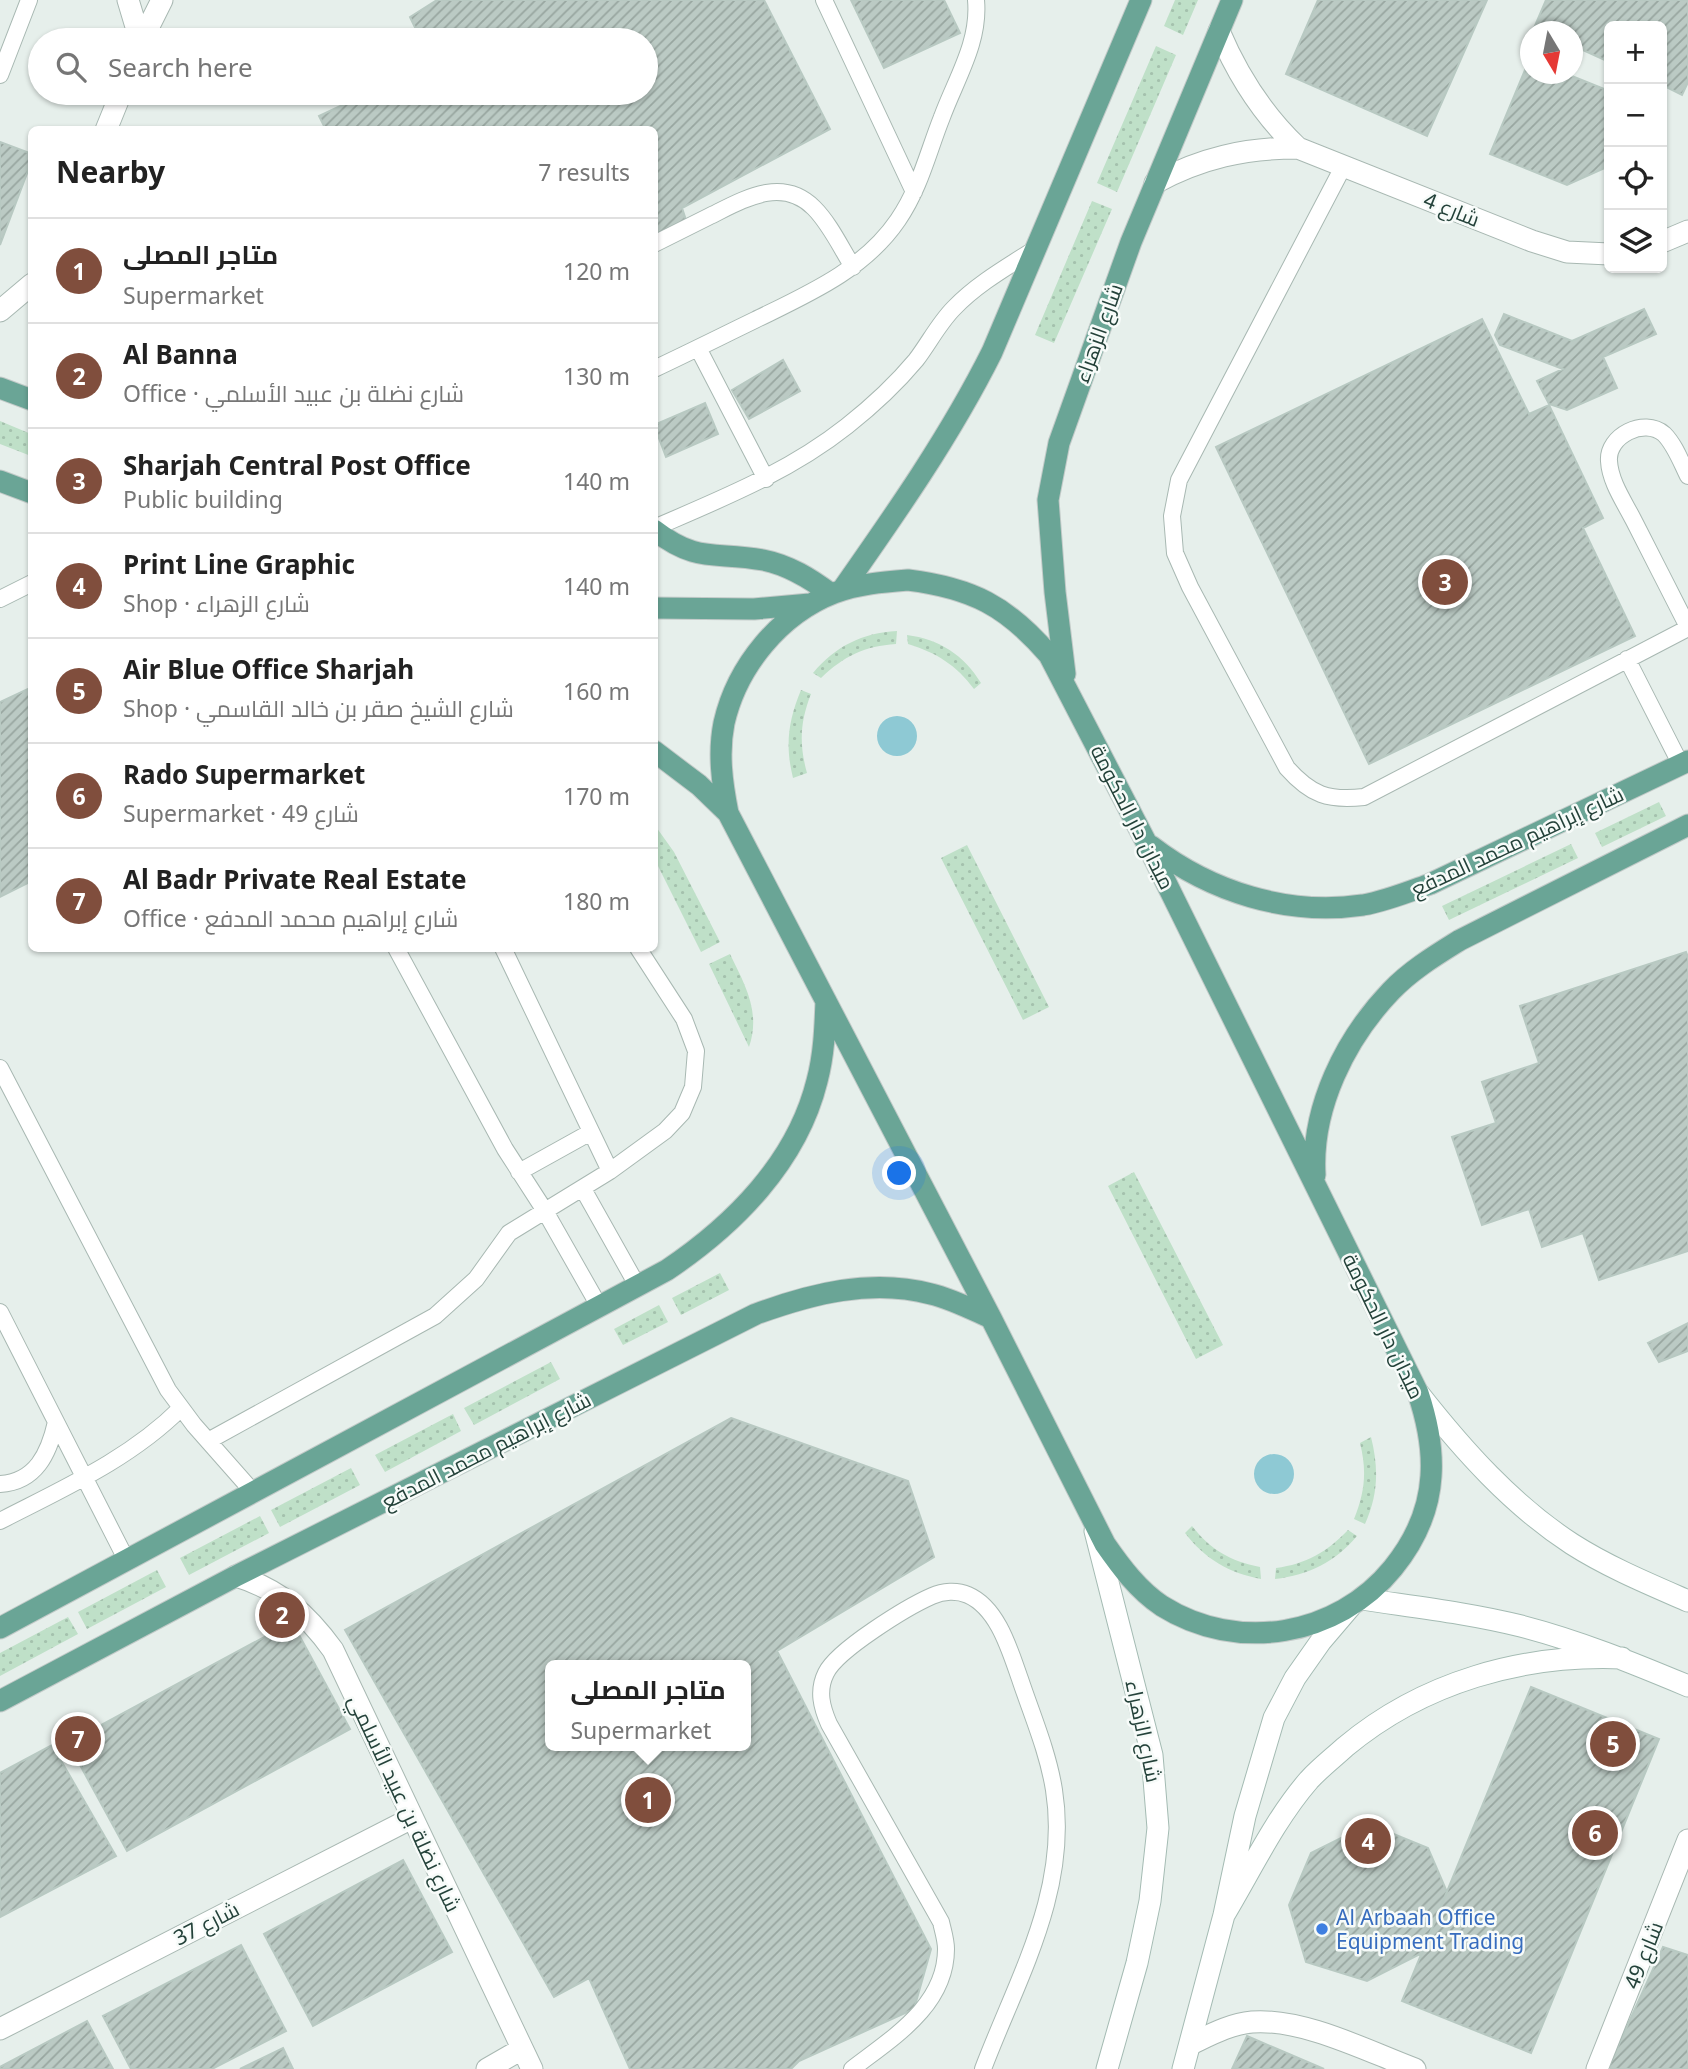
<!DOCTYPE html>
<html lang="en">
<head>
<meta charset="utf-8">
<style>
  body { margin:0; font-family:"Noto Sans",Cairo,sans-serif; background:#f2f2f2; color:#222 }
  .controls { position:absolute; right:21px; top:21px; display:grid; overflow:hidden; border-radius:10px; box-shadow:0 2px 5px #0004 }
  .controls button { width:63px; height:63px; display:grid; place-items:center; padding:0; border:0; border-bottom:2px solid #e0e0e0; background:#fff; color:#222; font:35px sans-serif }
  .compass { position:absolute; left:1520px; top:21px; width:63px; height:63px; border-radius:50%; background:#fff; box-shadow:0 2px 5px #0004; rotate:170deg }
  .you { position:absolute; left:900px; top:1174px; width:24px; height:24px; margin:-18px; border:5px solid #fff; border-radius:50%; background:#1a73e8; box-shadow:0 0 0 10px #1a73e833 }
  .badge { display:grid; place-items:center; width:46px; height:46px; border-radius:50%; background:#804e3d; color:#fff; font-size:23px; font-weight:700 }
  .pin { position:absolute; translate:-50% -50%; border:4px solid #fff; box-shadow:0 2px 7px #0006 }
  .popup { position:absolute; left:545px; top:1660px; width:206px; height:91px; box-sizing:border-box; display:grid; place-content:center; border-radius:10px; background:#fff; filter:drop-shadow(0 2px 5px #0005); font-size:23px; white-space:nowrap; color:#767676 }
  .popup b { font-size:26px; color:#222 }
  .popup::after { content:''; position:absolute; left:50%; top:100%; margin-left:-14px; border:14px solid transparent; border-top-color:#fff }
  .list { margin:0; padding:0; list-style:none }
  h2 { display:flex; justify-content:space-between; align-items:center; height:91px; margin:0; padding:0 28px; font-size:30px }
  h2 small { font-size:23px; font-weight:400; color:#767676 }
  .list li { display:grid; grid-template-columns:46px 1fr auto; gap:21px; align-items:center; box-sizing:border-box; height:105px; padding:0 28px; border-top:2px solid #e0e0e0 }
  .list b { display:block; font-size:26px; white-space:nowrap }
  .list p { margin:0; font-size:23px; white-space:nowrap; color:#767676 }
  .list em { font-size:23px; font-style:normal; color:#767676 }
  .icon { flex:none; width:38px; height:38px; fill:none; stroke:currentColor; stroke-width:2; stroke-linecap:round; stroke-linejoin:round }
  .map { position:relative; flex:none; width:1688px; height:2069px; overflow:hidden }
  .search { position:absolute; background:#fff; box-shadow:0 2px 5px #0004; left:28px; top:28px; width:630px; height:77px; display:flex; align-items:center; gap:18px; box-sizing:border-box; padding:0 24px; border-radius:38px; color:#767676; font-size:26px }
  .panel { position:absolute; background:#fff; box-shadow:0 2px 5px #0004; left:28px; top:126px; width:630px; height:826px; border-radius:10px }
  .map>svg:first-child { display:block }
</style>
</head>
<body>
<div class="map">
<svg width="1688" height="2069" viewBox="0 0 1688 2069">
  <defs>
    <pattern id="grass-dots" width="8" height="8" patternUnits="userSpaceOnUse" patternTransform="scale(1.75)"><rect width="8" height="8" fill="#bfe0c8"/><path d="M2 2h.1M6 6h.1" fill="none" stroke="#a4c1ad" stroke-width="1.8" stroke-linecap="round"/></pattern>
    <pattern id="building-hatch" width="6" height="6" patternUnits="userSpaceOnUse" patternTransform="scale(1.75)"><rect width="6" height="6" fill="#bbcac4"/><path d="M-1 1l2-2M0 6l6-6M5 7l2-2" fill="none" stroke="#98a6a0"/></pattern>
  </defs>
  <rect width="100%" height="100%" fill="#e6efeb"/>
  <path fill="url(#grass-dots)" d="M1175,0H1198L1183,35L1164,26Z
    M1156,46L1176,55L1117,192L1097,183Z
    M1092,201L1112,209L1054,343L1035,335Z
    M0,421L31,434V456L0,444Z
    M897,631L896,644C865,646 844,656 821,678L813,673C836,646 862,633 897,631Z
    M907,635C939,639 964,655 981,683L974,689C956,665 937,653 908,644Z
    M801,690L811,694C800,722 799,744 807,773L793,778C785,746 788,721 801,690Z
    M1659,802L1666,816L1602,847L1595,833Z
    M654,824L674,852L720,942L701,952L655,860Z
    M1571,844L1578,858L1449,920L1442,906Z
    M967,845L1049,1007L1023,1020L941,858Z
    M730,954C745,985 761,1012 749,1047L709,964Z
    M1134,1172L1223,1345L1196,1359L1108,1186Z
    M720,1273L729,1290L681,1315L672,1298Z
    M659,1305L668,1322L623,1345L614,1329Z
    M551,1362L560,1379L474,1425L464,1408Z
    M453,1414L461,1431L385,1472L375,1455Z
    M1371,1437C1379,1469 1378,1495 1365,1524L1354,1519C1365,1492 1367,1471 1360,1443Z
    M351,1468L360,1485L280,1527L271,1510Z
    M260,1516L269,1533L189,1575L180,1558Z
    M1192,1526C1211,1550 1230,1561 1260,1567L1261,1579C1229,1573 1205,1559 1185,1533Z
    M1348,1530L1357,1536C1335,1562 1309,1575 1275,1579L1276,1568C1306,1564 1327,1552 1348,1530Z
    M157,1570L166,1587L87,1629L78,1612Z
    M68,1617L78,1634L0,1676V1653Z"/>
  <path fill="#8ec9d4" d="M877 736a20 20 0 1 1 40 0a20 20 0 1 1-40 0Z
    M1254 1474a20 20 0 1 1 40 0a20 20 0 1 1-40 0Z"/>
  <path fill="url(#building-hatch)" stroke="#b8c9c2" stroke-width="2" fill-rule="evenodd" d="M437,0H764L830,129L682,208L688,226L654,243V130H326L319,116L368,93H646V40H421L410,17Z
    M851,0H944L960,33L884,68Z
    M1318,0H1487L1427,136L1286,74Z
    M1546,0H1688V82L1682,95L1662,85V26H1609V62L1572,45V32H1542L1534,28Z
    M1530,58V74H1567L1609,91V166L1567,185L1490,154Z
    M0,142L32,154V160L0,245Z
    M1644,309L1656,334L1603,357L1617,388L1567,410L1549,404L1537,381L1563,369L1500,345L1495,335L1504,314L1572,341Z
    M1482,319L1529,414L1549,405L1603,518L1583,528L1635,636L1369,764L1216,447Z
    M783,360L800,391L749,419L732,390Z
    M705,403L718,434L666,457L654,425Z
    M32,687V881L0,897V702Z
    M1686,952L1688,957V1251L1599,1280L1583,1233L1542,1247L1529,1209L1482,1225L1452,1137L1496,1123L1482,1082L1539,1063L1520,1006Z
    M1688,1323V1351L1659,1362L1648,1343Z
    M731,1418L908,1481L934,1557L777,1651L931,1949L914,2009L799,2061L791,2069H630L589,1978L554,1997L345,1630ZM550,1665H746V1746H550Z
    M292,1622L350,1729L127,1851L68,1743Z
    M1531,1687L1659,1739L1531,2053L1402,2001Z
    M52,1745L116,1856L0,1917V1773Z
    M1369,1824L1428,1848L1447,1892L1422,1953L1367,1981L1306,1962L1289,1905L1311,1853Z
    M403,1860L452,1952L313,2026L264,1934Z
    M241,1945L286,2031L212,2069H131L103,2016Z
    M1663,1947L1688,1955V2069H1611L1610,2064Z
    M87,2021L113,2069H0V2067Z
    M1247,2036L1324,2069H1232Z
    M283,2048L293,2069H240Z"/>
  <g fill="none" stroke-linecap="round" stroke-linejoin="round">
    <defs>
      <path id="lane" d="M824,0L914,192
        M0,75L29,0
        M1343,167L1179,480L1172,516L1175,553L1190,587L1287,768C1311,795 1328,801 1364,797L1688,628
        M654,244C672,235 690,226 708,217C741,201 781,175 814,208C830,224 841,248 853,267
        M698,348L766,479
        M654,369C688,353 722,336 755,320C808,294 864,270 898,220C920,188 928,152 942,117C956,79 980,42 976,0
        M1688,476C1681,462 1675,445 1664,434C1644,417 1607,436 1609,461C1610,482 1625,503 1634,521C1652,556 1670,592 1688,627
        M654,528C721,499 789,472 847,426C871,407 896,384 916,360C929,343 939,323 954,308C977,284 1007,267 1035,249
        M0,599L32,583
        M1627,659L1681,765
        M396,948L505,1149L545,1211L599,1306
        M503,948L610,1171
        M0,1068L168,1390L194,1425L254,1493
        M519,1172L591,1132
        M583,1189L637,1285
        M0,1312L127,1561
        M208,1441L435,1316L476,1279L509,1233L610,1171L665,1131L682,1113L693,1087L696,1051L684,1019L638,948
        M0,1484C36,1482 49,1453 56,1422
        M0,1521C64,1488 130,1459 181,1408
        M852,2069C892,2038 946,2006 946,1949C946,1940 943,1931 941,1922L829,1724C822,1708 817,1691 826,1673C837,1650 907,1607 932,1596C943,1591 957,1590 968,1595C998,1608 1010,1651 1020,1679C1032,1715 1048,1752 1054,1790C1070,1890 1017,1979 983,2069"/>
      <path id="street" d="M128,0L140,40
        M1219,31C1238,76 1262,114 1298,148
        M142,40L162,0
        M106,130L121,93
        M1155,183C1201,158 1245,148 1298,148L1532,241L1567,252L1609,254
        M1662,242L1688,231
        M0,311L32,284
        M236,1576C279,1589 307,1614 333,1650L532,2069
        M0,2029L412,1818
        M1191,2044C1210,2035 1230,2024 1252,2022C1303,2018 1367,2051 1415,2069
        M487,2069L522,2049
        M1597,2069L1688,1840"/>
      <path id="secondary" d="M1419,1394C1463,1450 1512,1505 1572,1544C1608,1567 1649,1584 1688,1601
        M1095,1531L1152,1755L1158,1828L1150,1901L1137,1963L1107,2069
        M1362,1599C1415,1607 1469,1613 1521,1626C1579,1641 1633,1663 1688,1686
        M1224,1915C1251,1870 1275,1819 1309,1780C1320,1768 1333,1758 1345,1747C1423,1682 1522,1654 1622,1658
        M1183,2069L1224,1915L1245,1816L1274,1718L1295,1678L1321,1641L1350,1607"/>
      <path id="primary" d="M0,388L32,400
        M0,481L32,493
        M654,530C698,564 715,551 763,560C789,565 811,579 831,594
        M908,580C972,588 1007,606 1049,655L1146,842L1418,1393C1427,1420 1433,1447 1431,1476C1429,1510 1414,1542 1393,1568C1337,1637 1237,1653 1162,1606C1138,1590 1121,1567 1105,1544L991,1318L728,813C722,783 718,753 724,723C737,666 780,614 834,593C858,584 883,582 908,580Z
        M842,590C896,513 950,436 992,352L1141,0
        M654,608L754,609L810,604
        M1065,674L1055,592L1048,500L1059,443L1131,242L1232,0
        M654,751L699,785L728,813
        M1151,846C1211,892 1287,916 1363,905C1386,901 1408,892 1430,884L1688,761
        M1315,1175C1311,1108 1345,1039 1391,991C1411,970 1436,955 1460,940L1688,825
        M0,1628L667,1270C734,1225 797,1162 817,1081C824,1055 825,1028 826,1001
        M0,1701L236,1576L756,1314C811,1294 871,1278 931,1294C952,1299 971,1309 991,1318"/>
    </defs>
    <use href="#lane" stroke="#a8b8b2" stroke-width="18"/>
    <use href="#street" stroke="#a8b8b2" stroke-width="23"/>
    <use href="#secondary" stroke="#a4bbb3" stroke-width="23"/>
    <use href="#primary" stroke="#c2cac8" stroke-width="23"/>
    <use href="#lane" stroke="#fff" stroke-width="16"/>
    <use href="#street" stroke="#fff" stroke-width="21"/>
    <use href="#secondary" stroke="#fff" stroke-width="21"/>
    <use href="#primary" stroke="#6aa596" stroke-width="21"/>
  </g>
  <circle fill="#3f7fe0" stroke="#f7fbf9" stroke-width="2.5" cx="1322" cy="1929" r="7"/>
  <g text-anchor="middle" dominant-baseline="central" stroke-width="5" stroke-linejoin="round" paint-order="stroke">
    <g font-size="21" fill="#24423a" stroke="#f7fbf9">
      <text transform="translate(1452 209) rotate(22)">شارع 4</text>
      <text transform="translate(1098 333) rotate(-70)">شارع الزهراء</text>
      <text transform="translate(1133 817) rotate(63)">ميدان دار الحكومة</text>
      <text transform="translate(1517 841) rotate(-25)">شارع إبراهيم محمد المدفع</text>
      <text transform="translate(1384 1326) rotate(64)">ميدان دار الحكومة</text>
      <text transform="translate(486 1450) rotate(-27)">شارع إبراهيم محمد المدفع</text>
      <text transform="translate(1144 1731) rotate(78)">شارع الزهراء</text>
      <text transform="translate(405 1803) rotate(65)">شارع نضلة بن عبيد الأسلمي</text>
      <text transform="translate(206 1923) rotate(-27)">شارع 37</text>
      <text transform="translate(1643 1955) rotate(-68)">شارع 49</text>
    </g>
    <g font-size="21" fill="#366cbe" stroke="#f7fbf9" text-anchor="start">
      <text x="1336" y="1917">Al Arbaah Office<tspan x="1336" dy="24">Equipment Trading</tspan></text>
    </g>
  </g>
</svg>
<div class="controls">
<button>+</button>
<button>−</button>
<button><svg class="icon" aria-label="locate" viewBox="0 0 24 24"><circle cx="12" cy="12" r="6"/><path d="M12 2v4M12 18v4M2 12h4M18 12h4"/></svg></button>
<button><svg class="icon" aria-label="layers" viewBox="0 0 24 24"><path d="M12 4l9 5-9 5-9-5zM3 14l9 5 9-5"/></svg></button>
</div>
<svg class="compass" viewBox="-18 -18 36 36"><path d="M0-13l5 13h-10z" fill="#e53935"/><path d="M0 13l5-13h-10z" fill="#767676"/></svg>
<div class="you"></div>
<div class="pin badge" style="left:648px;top:1800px">1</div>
<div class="popup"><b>متاجر المصلى</b>Supermarket</div>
<div class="pin badge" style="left:282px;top:1615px">2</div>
<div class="pin badge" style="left:1445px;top:582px">3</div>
<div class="pin badge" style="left:1368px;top:1841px">4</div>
<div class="pin badge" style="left:1613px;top:1744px">5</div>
<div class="pin badge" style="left:1595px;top:1833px">6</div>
<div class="pin badge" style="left:78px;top:1739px">7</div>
<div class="search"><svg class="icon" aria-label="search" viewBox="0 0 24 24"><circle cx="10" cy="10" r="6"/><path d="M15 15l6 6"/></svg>Search here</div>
<section class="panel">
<h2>Nearby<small>7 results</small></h2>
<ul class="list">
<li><span class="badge">1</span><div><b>متاجر المصلى</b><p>Supermarket</p></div><em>120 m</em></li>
<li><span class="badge">2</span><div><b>Al Banna</b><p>Office · شارع نضلة بن عبيد الأسلمي</p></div><em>130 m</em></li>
<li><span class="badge">3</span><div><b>Sharjah Central Post Office</b><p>Public building</p></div><em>140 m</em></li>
<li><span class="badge">4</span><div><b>Print Line Graphic</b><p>Shop · شارع الزهراء</p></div><em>140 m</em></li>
<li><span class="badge">5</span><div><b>Air Blue Office Sharjah</b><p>Shop · شارع الشيخ صقر بن خالد القاسمي</p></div><em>160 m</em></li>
<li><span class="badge">6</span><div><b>Rado Supermarket</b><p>Supermarket · شارع 49</p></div><em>170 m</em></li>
<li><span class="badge">7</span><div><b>Al Badr Private Real Estate</b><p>Office · شارع إبراهيم محمد المدفع</p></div><em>180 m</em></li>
</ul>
</section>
</div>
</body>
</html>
